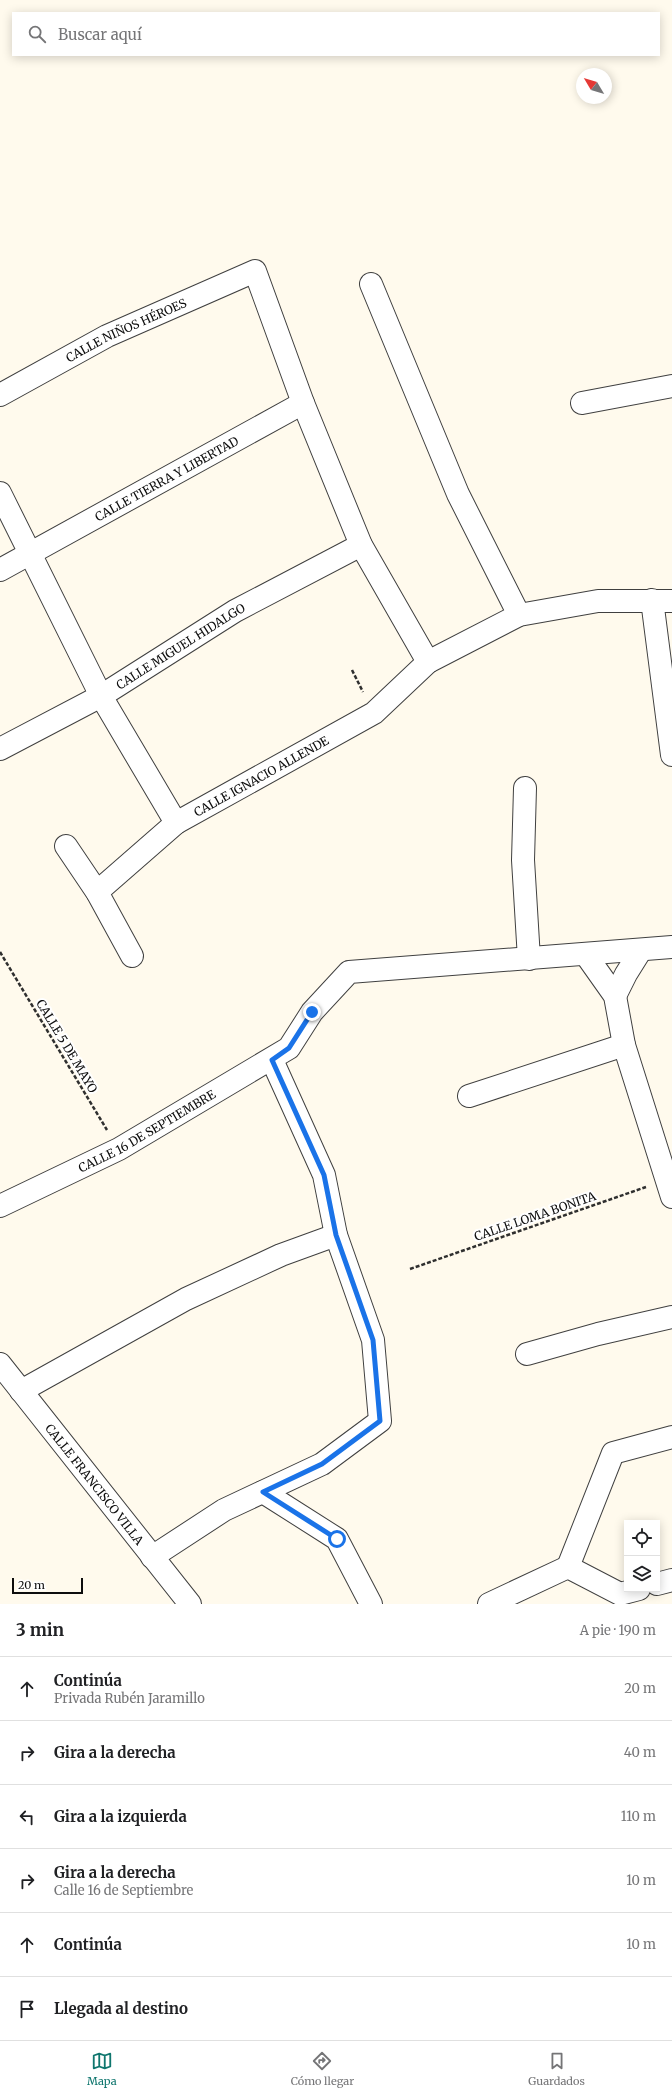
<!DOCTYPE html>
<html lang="es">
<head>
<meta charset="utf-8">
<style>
  body { margin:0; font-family:Merriweather,serif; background:#f6f6f6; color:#202124 }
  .controls { position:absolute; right:12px; bottom:12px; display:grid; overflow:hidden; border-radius:0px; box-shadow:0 2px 10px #0003 }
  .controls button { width:36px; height:36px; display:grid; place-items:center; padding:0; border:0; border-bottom:1px solid #e0e0e0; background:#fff; color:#202124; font:20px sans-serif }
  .compass { position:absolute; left:576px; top:68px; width:36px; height:36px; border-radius:50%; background:#fff; box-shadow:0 2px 10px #0003; rotate:308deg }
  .scale { position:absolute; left:12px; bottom:10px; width:71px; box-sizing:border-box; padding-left:4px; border:2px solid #0d0d0d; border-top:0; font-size:11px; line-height:14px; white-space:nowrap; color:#0d0d0d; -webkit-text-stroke:3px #fff; paint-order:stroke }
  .stop { position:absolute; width:12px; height:12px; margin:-9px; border:3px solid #1a73e8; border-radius:50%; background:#fff }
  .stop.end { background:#1a73e8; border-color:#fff; box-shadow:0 1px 4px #0008 }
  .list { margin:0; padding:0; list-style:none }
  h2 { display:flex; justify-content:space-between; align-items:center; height:52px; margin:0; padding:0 16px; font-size:17px }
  h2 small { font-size:13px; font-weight:400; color:#757577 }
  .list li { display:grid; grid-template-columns:26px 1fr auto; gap:12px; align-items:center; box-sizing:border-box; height:64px; padding:0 16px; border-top:1px solid #e0e0e0 }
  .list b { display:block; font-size:15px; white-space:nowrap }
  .list p { margin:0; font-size:13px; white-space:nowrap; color:#757577 }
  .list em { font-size:13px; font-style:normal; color:#757577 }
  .icon { flex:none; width:22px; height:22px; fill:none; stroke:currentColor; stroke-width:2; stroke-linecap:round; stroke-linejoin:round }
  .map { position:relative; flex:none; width:672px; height:1604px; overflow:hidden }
  .search { position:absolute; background:#fff; box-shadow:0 2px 10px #0003; left:12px; right:12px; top:12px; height:44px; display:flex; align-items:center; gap:10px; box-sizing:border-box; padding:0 14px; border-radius:0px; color:#757577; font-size:15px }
  .sheet { height:436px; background:#fff }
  nav { display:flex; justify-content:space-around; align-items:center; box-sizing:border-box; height:56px; border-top:1px solid #e0e0e0; background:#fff; font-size:11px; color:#757577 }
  nav a { display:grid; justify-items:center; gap:2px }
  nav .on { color:#0f766e }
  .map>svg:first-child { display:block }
</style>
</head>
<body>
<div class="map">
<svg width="672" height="1604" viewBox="0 0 672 1604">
  <rect width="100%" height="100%" fill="#fffaed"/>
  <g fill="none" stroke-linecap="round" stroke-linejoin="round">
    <defs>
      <g id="minor">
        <path d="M371,284L458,494L519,615"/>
        <path id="s1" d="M0,395L107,336L255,271L303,403L361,545L428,662"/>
        <path d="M582,403L672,386"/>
        <path d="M0,493L101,696L176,823"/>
        <path id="s2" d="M0,570L303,403"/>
        <path d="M652,600L672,755"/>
        <path id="s3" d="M0,749L101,696L235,611L361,545"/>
        <path d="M525,788L523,860L529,959"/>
        <path d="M66,846L97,892L132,956"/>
        <path id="s4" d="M97,892L176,823L374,713L428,662L519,615L598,601H672"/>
        <path d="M586,955L615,996L624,1045L672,1197"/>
        <path d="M615,996L626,974L641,950"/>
        <path d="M469,1096L624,1045"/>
        <path id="s5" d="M0,1206L119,1149L289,1048L312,1012L349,972L672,947"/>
        <path d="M527,1354L598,1334L672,1317"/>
        <path id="s6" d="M0,1364L190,1604"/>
        <path d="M21,1391L186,1299L281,1255L336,1235"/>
        <path d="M263,1492L337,1539L371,1604"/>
        <path d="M152,1557L224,1510L322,1464L380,1421L373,1340L336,1235L324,1175L272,1060"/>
        <path d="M568,1567L613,1453L672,1437"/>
        <path d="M657,1584L672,1580"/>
        <path d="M489,1604L568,1567L620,1594L639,1589"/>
      </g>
    </defs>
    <use href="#minor" stroke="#404040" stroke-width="24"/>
    <path stroke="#2f2f2f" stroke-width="2.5" stroke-dasharray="4 2" stroke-linecap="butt" d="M352,670L363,692
      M0,952L107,1130
      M410,1269L646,1187"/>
    <use href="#minor" stroke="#fff" stroke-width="22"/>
  </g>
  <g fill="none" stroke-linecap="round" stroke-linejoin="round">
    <path stroke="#1a73e8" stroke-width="5" d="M312,1012L289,1048L272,1060L324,1175L336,1235L373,1340L380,1421L322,1464L263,1492L337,1539"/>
  </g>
  <g text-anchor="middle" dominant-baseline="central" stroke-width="4" stroke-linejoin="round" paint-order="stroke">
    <g font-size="12" fill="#0d0d0d" stroke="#fff">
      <text stroke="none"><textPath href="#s1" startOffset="142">CALLE NIÑOS HÉROES</textPath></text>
      <text stroke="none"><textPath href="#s2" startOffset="190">CALLE TIERRA Y LIBERTAD</textPath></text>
      <text stroke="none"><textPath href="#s3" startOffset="208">CALLE MIGUEL HIDALGO</textPath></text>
      <text stroke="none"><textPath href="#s4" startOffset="202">CALLE IGNACIO ALLENDE</textPath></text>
      <text transform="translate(67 1046) rotate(59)">CALLE 5 DE MAYO</text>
      <text stroke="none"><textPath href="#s5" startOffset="165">CALLE 16 DE SEPTIEMBRE</textPath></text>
      <text transform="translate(535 1216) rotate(-19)">CALLE LOMA BONITA</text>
      <text stroke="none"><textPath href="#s6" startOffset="153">CALLE FRANCISCO VILLA</textPath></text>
    </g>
  </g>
</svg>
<div class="controls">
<button><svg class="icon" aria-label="locate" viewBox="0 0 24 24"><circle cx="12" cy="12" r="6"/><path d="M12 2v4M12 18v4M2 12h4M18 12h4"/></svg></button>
<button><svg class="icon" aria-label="layers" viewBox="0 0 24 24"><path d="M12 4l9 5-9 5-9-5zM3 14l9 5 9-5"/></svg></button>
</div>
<svg class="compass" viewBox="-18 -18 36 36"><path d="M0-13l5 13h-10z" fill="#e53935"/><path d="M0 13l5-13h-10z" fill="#757577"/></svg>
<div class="scale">20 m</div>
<div class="stop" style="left:337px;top:1539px"></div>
<div class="stop end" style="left:312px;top:1012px"></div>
<div class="search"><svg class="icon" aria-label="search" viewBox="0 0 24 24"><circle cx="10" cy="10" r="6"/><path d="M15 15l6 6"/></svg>Buscar aquí</div>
</div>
<section class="sheet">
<h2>3 min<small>A pie · 190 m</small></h2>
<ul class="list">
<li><svg class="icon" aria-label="ahead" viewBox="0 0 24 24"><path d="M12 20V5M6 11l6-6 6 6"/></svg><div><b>Continúa</b><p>Privada Rubén Jaramillo</p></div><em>20 m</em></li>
<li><svg class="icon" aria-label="right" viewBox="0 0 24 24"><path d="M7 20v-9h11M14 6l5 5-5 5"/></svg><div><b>Gira a la derecha</b></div><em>40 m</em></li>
<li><svg class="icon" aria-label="left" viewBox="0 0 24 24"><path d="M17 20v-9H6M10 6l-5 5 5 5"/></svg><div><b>Gira a la izquierda</b></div><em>110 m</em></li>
<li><svg class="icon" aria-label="right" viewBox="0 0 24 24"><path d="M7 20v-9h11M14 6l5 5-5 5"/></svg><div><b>Gira a la derecha</b><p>Calle 16 de Septiembre</p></div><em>10 m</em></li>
<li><svg class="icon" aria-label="ahead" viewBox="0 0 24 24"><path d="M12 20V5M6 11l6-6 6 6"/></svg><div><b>Continúa</b></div><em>10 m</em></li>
<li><svg class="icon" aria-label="arrive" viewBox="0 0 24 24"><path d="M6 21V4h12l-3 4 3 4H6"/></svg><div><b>Llegada al destino</b></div></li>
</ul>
</section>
<nav>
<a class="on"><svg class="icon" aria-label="map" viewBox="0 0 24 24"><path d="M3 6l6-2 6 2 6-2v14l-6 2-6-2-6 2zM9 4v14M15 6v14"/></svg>Mapa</a>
<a><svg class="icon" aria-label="directions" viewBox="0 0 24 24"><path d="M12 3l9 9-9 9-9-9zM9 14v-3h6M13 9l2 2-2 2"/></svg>Cómo llegar</a>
<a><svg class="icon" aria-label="saved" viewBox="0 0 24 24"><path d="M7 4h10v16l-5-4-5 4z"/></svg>Guardados</a>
</nav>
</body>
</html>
